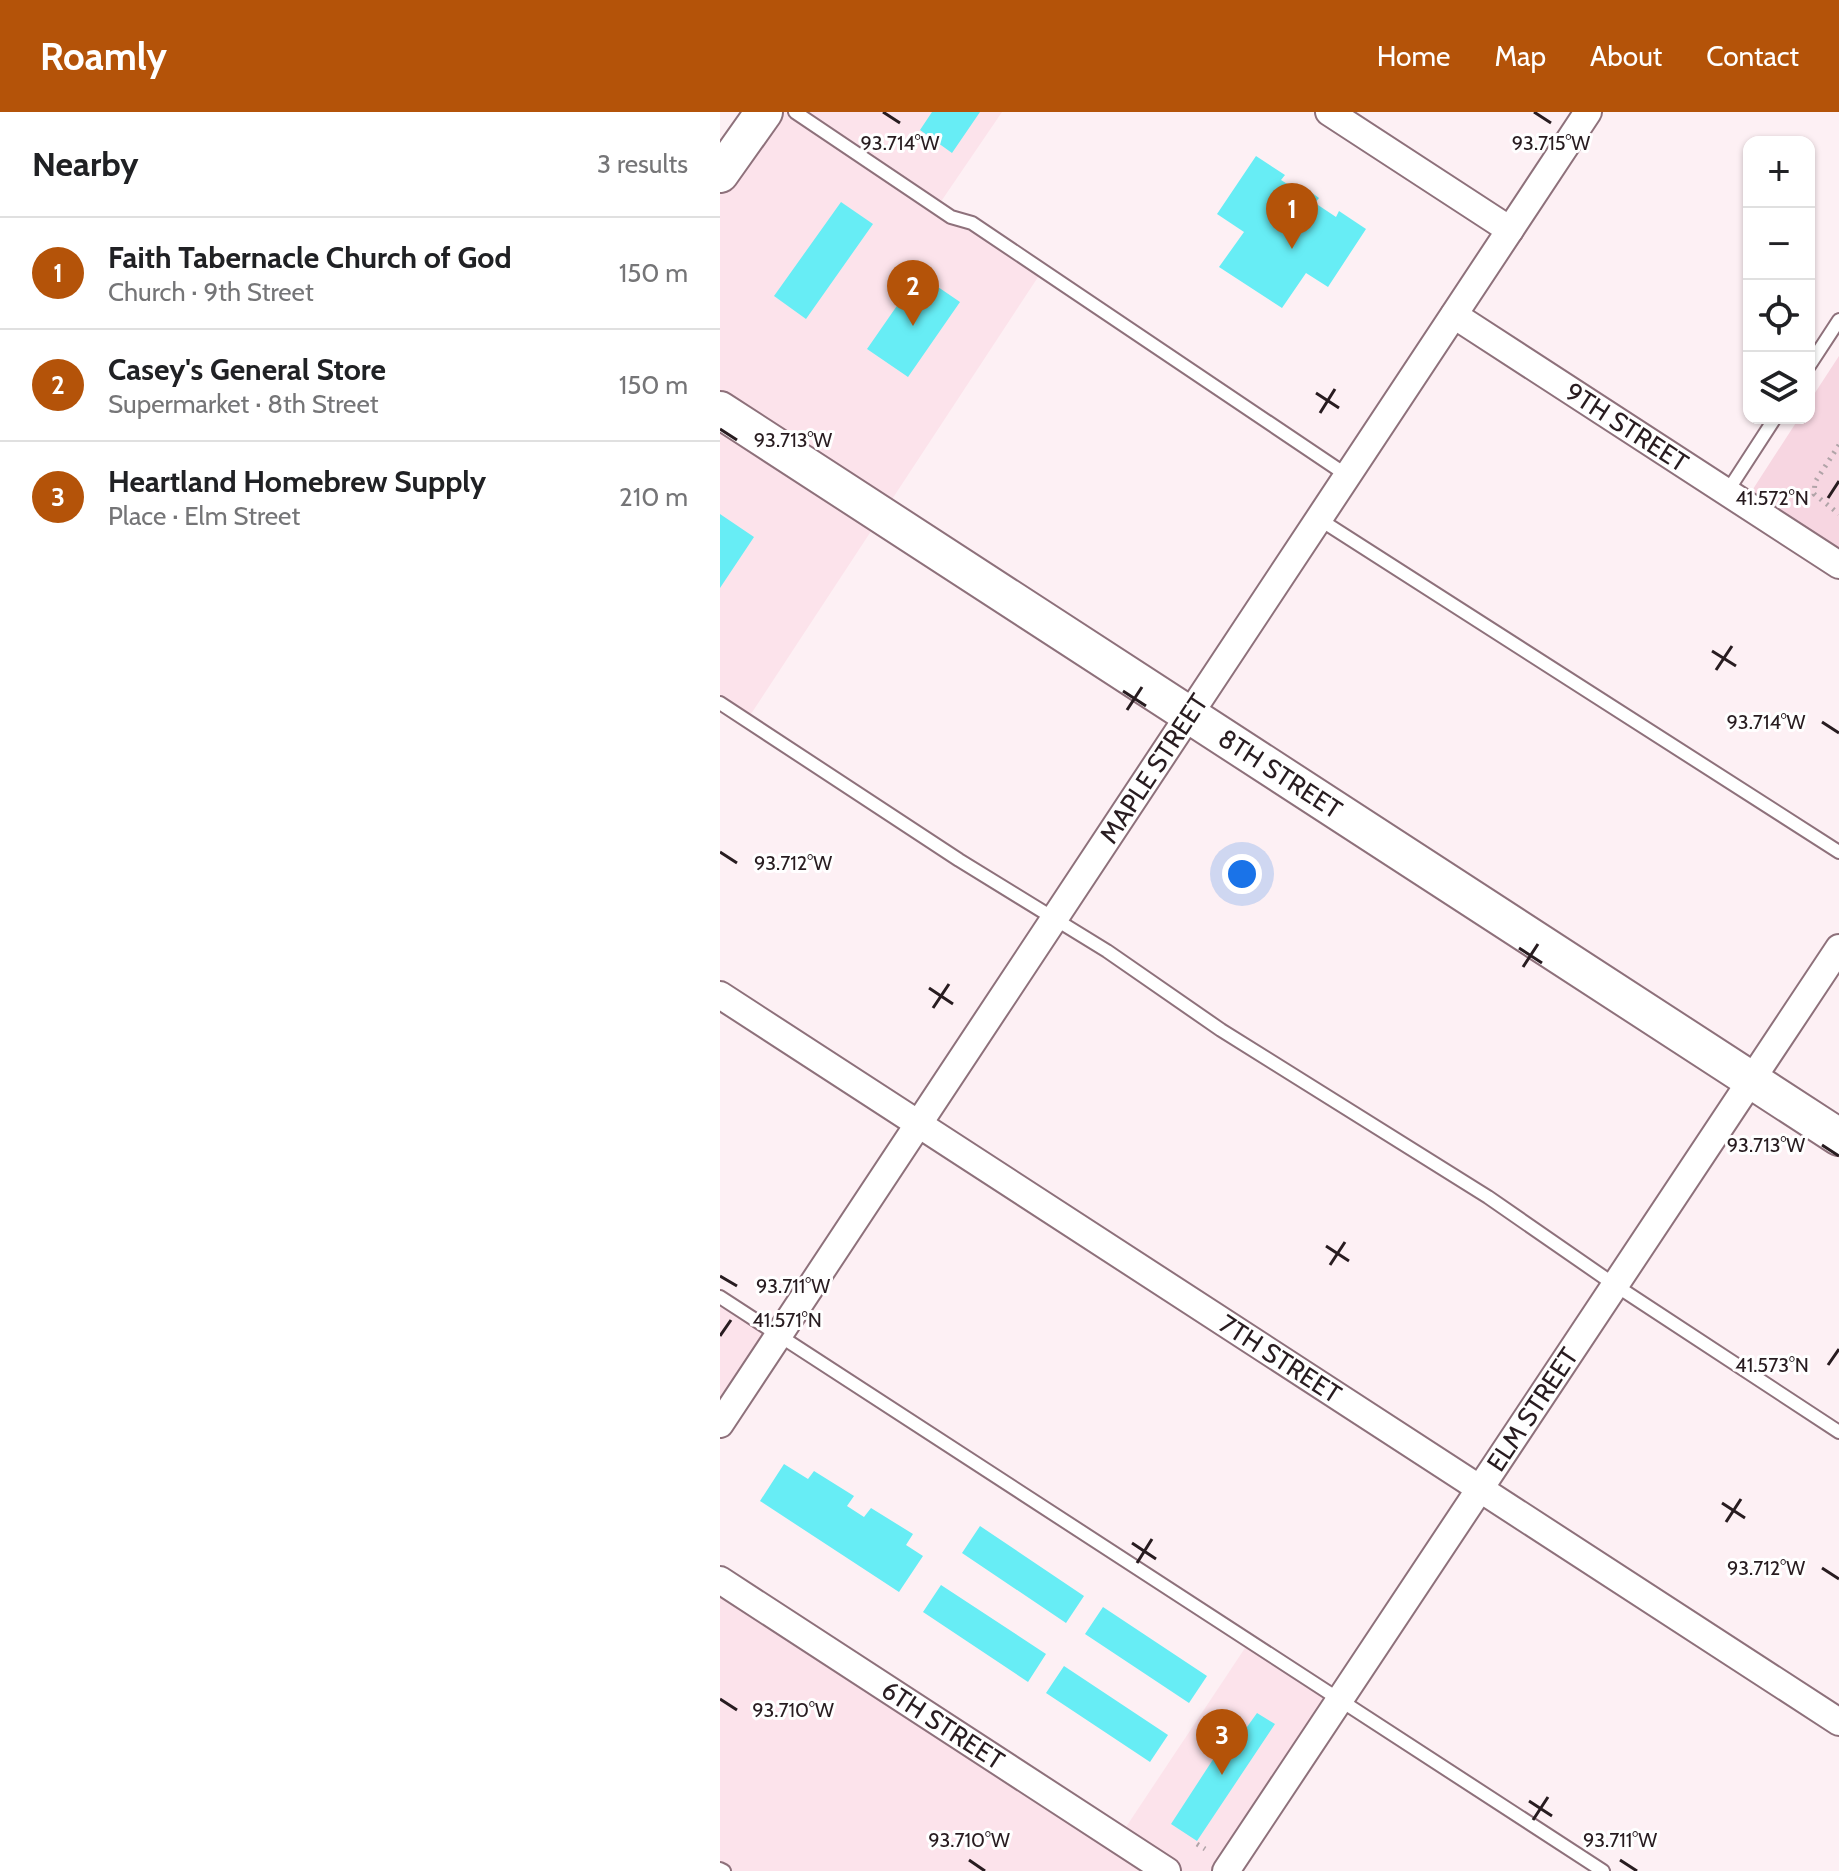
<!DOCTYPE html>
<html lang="en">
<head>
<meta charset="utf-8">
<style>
  body { margin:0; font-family:Cabin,sans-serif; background:#f2f2f2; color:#202124 }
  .controls { position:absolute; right:24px; top:24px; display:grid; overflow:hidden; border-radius:16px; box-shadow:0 2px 6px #0004 }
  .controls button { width:72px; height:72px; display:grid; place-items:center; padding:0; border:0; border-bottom:2px solid #e0e0e0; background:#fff; color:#202124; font:40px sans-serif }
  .you { position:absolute; left:522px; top:762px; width:28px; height:28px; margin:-20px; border:6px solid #fff; border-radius:50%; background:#1a73e8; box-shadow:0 0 0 12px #1a73e833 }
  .badge { display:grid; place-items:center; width:52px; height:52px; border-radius:50%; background:#b45309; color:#fff; font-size:26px; font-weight:700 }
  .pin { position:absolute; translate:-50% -66px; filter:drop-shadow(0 2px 4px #0008) }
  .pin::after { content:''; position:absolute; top:42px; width:28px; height:24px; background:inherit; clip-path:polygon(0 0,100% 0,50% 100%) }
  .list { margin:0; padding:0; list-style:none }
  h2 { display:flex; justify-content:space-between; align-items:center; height:104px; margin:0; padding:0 32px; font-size:34px }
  h2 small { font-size:26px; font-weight:400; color:#757577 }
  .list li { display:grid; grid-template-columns:52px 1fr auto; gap:24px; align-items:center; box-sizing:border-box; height:112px; padding:0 32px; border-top:2px solid #e0e0e0 }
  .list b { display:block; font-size:30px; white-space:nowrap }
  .list p { margin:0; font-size:26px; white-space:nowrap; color:#757577 }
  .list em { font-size:26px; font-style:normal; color:#757577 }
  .icon { flex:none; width:44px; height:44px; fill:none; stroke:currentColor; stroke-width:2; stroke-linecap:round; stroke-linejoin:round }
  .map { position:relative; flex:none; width:1119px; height:1759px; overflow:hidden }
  header { display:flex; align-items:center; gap:48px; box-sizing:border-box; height:112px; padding:0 40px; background:#b45309; color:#fff }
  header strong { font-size:38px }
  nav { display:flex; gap:44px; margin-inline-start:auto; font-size:28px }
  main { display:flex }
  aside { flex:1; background:#fff }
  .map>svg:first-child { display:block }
</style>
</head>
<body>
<header>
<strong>Roamly</strong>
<nav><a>Home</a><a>Map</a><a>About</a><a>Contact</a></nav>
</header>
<main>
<aside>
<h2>Nearby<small>3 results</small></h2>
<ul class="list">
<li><span class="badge">1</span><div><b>Faith Tabernacle Church of God</b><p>Church · 9th Street</p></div><em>150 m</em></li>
<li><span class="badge">2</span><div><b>Casey's General Store</b><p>Supermarket · 8th Street</p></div><em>150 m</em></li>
<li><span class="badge">3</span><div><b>Heartland Homebrew Supply</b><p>Place · Elm Street</p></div><em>210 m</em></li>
</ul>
</aside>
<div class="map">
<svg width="1119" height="1759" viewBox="0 0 1119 1759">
  <rect width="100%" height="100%" fill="#fdf0f4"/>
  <path fill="#fce3eb" d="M44,0H282L220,91L322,159L27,608L0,591V62Z
    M0,1185L59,1223L0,1312Z
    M0,1468L398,1727L529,1530L620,1588L506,1759H0Z"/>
  <path fill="#f7d6e1" d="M1119,244V453L1024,391L1079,306H1089V290Z"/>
  <path fill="#67edf5" d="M212,0H260L232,41L200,18Z
    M536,44L565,63L561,68L580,80L584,75L599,86L595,91L616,105L619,99L646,117L608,175L586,161L562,196L499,155L524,120L497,102Z
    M121,90L153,112L86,207L54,184Z
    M199,162L240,190L188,265L147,237Z
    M0,402L34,425L0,476Z
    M64,1352L88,1367L94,1359L134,1384L127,1394L144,1405L151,1396L193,1422L186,1433L203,1444L179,1480L40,1389Z
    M260,1414L364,1484L346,1511L242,1441Z
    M221,1473L326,1542L308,1570L203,1500Z
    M383,1495L487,1564L469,1591L365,1522Z
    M344,1554L448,1623L430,1650L326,1581Z
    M537,1601L555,1612L477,1729L451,1712L518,1609L527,1615Z"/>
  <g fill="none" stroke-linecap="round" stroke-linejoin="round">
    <defs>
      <path id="lane" d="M75,0L231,105L252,111L628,364
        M1089,254L1119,208
        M1007,380L1055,306
        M599,407L1119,740
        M0,591L239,748L387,839L501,918L768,1085L895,1173L1119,1320
        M0,1185L883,1759
        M0,1757L4,1759"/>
      <g id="street">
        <path d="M609,0L790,118"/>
        <path id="s1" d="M734,203L1119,453"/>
        <path id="s2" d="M0,883L1119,1610"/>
        <path id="s3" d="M0,1312L868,0"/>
        <path id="s4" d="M0,1468L447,1759"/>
        <path id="s5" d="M506,1759L1119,836"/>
      </g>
      <g id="secondary">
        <path d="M0,62L44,0"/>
        <path id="s6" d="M0,298L1119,1025"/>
      </g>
    </defs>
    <use href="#lane" stroke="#8e717b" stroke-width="16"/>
    <use href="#street" stroke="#8e717b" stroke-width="30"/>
    <use href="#secondary" stroke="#8e717b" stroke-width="40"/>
    <path stroke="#b1a4a8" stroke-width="5" stroke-dasharray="2 6" stroke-linecap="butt" d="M1119,333L1095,370L1094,382L1119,402
      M477,1732L485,1737"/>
    <use href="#lane" stroke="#fff" stroke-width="12"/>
    <use href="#street" stroke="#fff" stroke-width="26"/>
    <use href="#secondary" stroke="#fff" stroke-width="36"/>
  </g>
  <path fill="none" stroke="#281c20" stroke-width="3" d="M163,0L180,11M814,0L831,11M596,281L619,296M600,301L615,277M0,317L17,328M1108,386L1119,369M992,539L1016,554M996,558L1012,534M403,579L426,594M407,598L422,575M1102,610L1119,621M0,740L17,751M799,836L822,851M803,855L818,832M209,876L233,892M213,896L229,872M1102,1033L1119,1044M606,1134L629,1149M610,1153L625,1130M0,1164L17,1174M0,1224L11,1208M1108,1253L1119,1237M1002,1391L1025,1406M1006,1410L1021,1387M412,1431L436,1447M417,1451L432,1427M1102,1456L1119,1467M0,1587L17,1598M809,1689L832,1704M813,1708L828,1685M249,1748L265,1759M900,1748L917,1759"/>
  <g text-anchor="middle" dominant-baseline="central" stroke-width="6" stroke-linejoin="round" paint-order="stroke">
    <g font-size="26" fill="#281c20" stroke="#fff">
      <text stroke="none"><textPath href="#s1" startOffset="206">9TH STREET</textPath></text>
      <text stroke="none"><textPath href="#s3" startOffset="786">MAPLE STREET</textPath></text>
      <text stroke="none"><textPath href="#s6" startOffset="668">8TH STREET</textPath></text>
      <text stroke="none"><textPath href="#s2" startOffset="668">7TH STREET</textPath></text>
      <text stroke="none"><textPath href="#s5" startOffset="554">ELM STREET</textPath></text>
      <text stroke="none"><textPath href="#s4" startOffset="266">6TH STREET</textPath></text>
    </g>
  </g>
  <g font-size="20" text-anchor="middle" fill="#281c20" stroke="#fff" stroke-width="6" stroke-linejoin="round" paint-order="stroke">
    <text x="180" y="38">93.714°W</text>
    <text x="831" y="38">93.715°W</text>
    <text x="73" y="335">93.713°W</text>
    <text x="1052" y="393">41.572°N</text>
    <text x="1046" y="617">93.714°W</text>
    <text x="73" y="758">93.712°W</text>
    <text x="1046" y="1040">93.713°W</text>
    <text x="73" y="1181">93.711°W</text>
    <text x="67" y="1215">41.571°N</text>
    <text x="1052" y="1260">41.573°N</text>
    <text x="1046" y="1463">93.712°W</text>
    <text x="73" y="1605">93.710°W</text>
    <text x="249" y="1735">93.710°W</text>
    <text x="900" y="1735">93.711°W</text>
  </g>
</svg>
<div class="controls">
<button>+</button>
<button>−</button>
<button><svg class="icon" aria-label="locate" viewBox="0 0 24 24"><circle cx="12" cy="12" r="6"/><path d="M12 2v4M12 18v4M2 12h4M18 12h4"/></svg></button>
<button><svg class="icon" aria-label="layers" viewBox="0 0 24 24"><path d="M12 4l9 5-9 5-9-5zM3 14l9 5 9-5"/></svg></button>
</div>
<div class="you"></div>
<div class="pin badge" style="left:572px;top:137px">1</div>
<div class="pin badge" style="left:193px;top:214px">2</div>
<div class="pin badge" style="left:502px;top:1663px">3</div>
</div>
</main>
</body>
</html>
